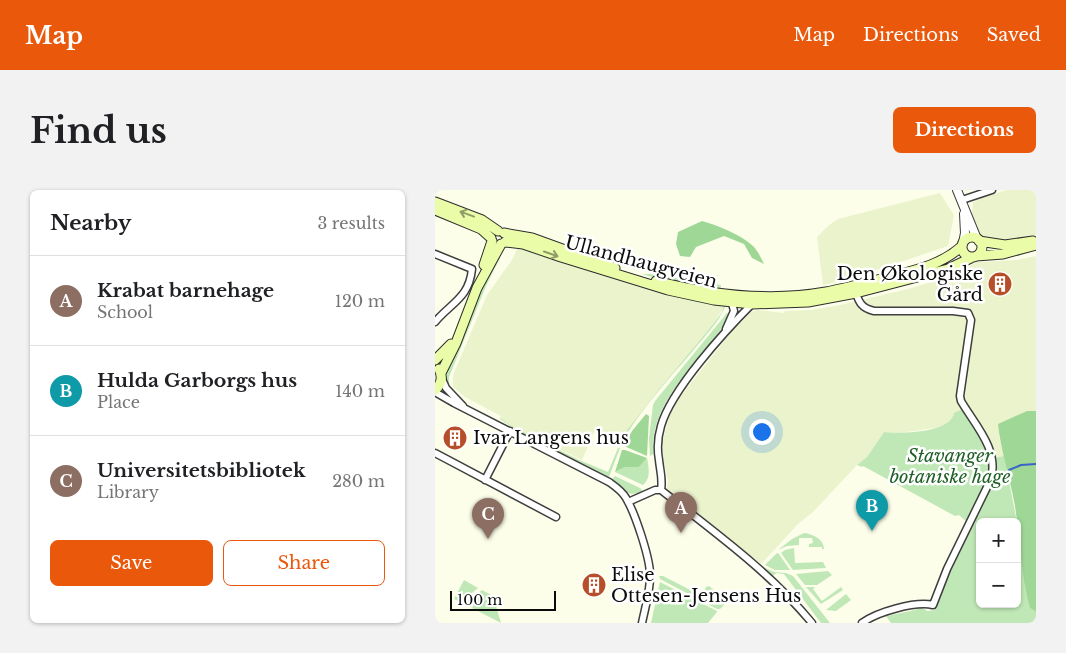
<!DOCTYPE html>
<html lang="en">
<head>
<meta charset="utf-8">
<style>
  body { margin:0; font-family:"Libre Baskerville",serif; background:#f2f2f2; color:#202124 }
  .controls { position:absolute; right:15px; bottom:15px; display:grid; overflow:hidden; border-radius:8px; box-shadow:0 1px 4px #0004 }
  .controls button { width:45px; height:45px; display:grid; place-items:center; padding:0; border:0; border-bottom:1px solid #e0e0e0; background:#fff; color:#202124; font:25px sans-serif }
  .scale { position:absolute; left:15px; bottom:12px; width:106px; box-sizing:border-box; padding-left:5px; border:2px solid #0b0b0b; border-top:0; font-size:14px; line-height:18px; white-space:nowrap; color:#0b0b0b; -webkit-text-stroke:4px #fff; paint-order:stroke }
  .you { position:absolute; left:326px; top:241px; width:18px; height:18px; margin:-12px; border:4px solid #fff; border-radius:50%; background:#1a73e8; box-shadow:0 0 0 8px #1a73e833 }
  .badge { display:grid; place-items:center; width:32px; height:32px; border-radius:50%; background:#ea580c; color:#fff; font-size:16px; font-weight:700 }
  .pin { position:absolute; translate:-50% -41px; filter:drop-shadow(0 1px 2px #0008) }
  .pin::after { content:''; position:absolute; top:26px; width:18px; height:15px; background:inherit; clip-path:polygon(0 0,100% 0,50% 100%) }
  .list { margin:0; padding:0; list-style:none }
  h2 { display:flex; justify-content:space-between; align-items:center; height:65px; margin:0; padding:0 20px; font-size:21px }
  h2 small { font-size:16px; font-weight:400; color:#757577 }
  .list li { display:grid; grid-template-columns:32px 1fr auto; gap:15px; align-items:center; box-sizing:border-box; height:90px; padding:0 20px; border-top:1px solid #e0e0e0 }
  .list b { display:block; font-size:19px; white-space:nowrap }
  .list p { margin:0; font-size:16px; white-space:nowrap; color:#757577 }
  .list em { font-size:16px; font-style:normal; color:#757577 }
  .actions { display:flex; gap:10px; padding:15px 20px }
  .actions a { flex:1; padding:11px 0; border:1px solid #ea580c; border-radius:8px; text-align:center; font-size:18px; color:#ea580c }
  .actions .main { background:#ea580c; color:#fff }
  .map { position:relative; flex:none; width:601px; height:433px; overflow:hidden; border-radius:8px }
  header { display:flex; align-items:center; gap:30px; box-sizing:border-box; height:70px; padding:0 25px; background:#ea580c; color:#fff }
  header strong { font-size:24px }
  nav { display:flex; gap:28px; margin-inline-start:auto; font-size:18px }
  .intro { display:flex; align-items:center; justify-content:space-between; box-sizing:border-box; height:120px; padding:0 30px }
  h1 { margin:0; font-size:35px }
  .button { padding:12px 22px; border-radius:8px; background:#ea580c; color:#fff; font-size:18px; font-weight:700 }
  main { display:flex; gap:30px; padding:0 30px }
  aside { flex:1; background:#fff; border-radius:8px; box-shadow:0 1px 4px #0004 }
  .map>svg:first-child { display:block }
</style>
</head>
<body>
<header>
<strong>Map</strong>
<nav><a>Map</a><a>Directions</a><a>Saved</a></nav>
</header>
<div class="intro"><h1>Find us</h1><a class="button">Directions</a></div>
<main>
<aside>
<h2>Nearby<small>3 results</small></h2>
<ul class="list">
<li><span class="badge" style="background:#8d6e63">A</span><div><b>Krabat barnehage</b><p>School</p></div><em>120 m</em></li>
<li><span class="badge" style="background:#0f9aa8">B</span><div><b>Hulda Garborgs hus</b><p>Place</p></div><em>140 m</em></li>
<li><span class="badge" style="background:#8d6e63">C</span><div><b>Universitetsbibliotek</b><p>Library</p></div><em>280 m</em></li>
</ul>
<div class="actions"><a class="main">Save</a><a>Share</a></div>
</aside>
<div class="map">
<svg width="601" height="433" viewBox="0 0 601 433">
  <rect width="100%" height="100%" fill="#fcfeea"/>
  <path fill="#eaf3cc" d="M571,0H601V45L583,50L565,52L550,48L542,41L537,24L538,13L544,9Z
    M505,3L519,25L513,56L412,90L388,95L382,47L394,35L403,29Z
    M83,57L289,115V117L275,138L221,203L189,246L183,252H178L159,242L153,251V256L147,270L77,236L65,229L66,226L30,207L18,197V185L52,105L77,70Z
    M601,66V221H592L564,246L569,266L559,268L519,225L516,231L508,237L464,243L449,242L432,267L422,275L378,322L364,333L326,374L234,303L232,298L233,291L229,272L227,253L234,227L245,207L305,131L307,132L316,122L323,120L349,123L350,121L376,120L405,115L473,99L513,87L542,72L582,70Z"/>
  <path fill="#c0e7b6" d="M62,66L65,68L51,96L14,187V198L11,193L10,183L52,85Z
    M207,84H215L286,95L285,101L240,94Z
    M289,115H291C284,132 269,147 257,162C232,191 205,220 186,254L184,255L178,252H183L221,203L275,138L287,122Z
    M292,123L295,125L292,132C281,145 271,158 261,171C238,199 216,226 218,264L215,266L214,248L218,215L220,211Z
    M528,219L559,268L569,266L582,332H545V414H582V332L595,418L601,422V433H456L451,426L480,420L486,417L492,421L500,420L532,332L524,325L520,326L428,276L427,277L422,275L432,267L449,242C466,244 516,243 519,223Z
    M65,228L77,236L144,270L173,282L183,258H185L174,287L83,241L65,229Z
    M212,268C214,278 216,288 208,295L180,282L190,277H204Z
    M180,286L205,298L208,301C190,309 190,298 177,289Z
    M369,343C379,344 389,350 389,359H387V357H374V354L378,353L377,348H364V355L352,356L343,360L357,349Z
    M359,358L360,373L388,372L391,378L358,380L346,363L350,360Z
    M342,363L344,364L355,380H340L330,375Z
    M328,377L339,382L351,383L358,386L395,433H386L349,384L341,383L338,386Z
    M393,381L397,385L382,395H370L361,384Z
    M224,386H228L267,406L271,397L274,396L293,411L285,419H282L225,389Z
    M29,390L43,398L26,412L19,409Z
    M225,392L282,421V422L273,433H216Z
    M371,397H380L378,399L387,411L406,397L408,400L386,414Z
    M47,400L58,406L66,433L37,418L40,412L36,411L30,413Z
    M411,404L416,410L401,421L391,420Z"/>
  <path fill="#9fd796" d="M267,31C284,36 305,44 318,56C323,61 326,68 329,74L317,68L309,54L289,46L261,57L255,67L245,66L241,54L243,42Z
    M592,221H601V422L595,418C586,385 585,350 580,316C575,288 566,262 563,234Z
    M211,224L214,226L212,266L189,256L197,241Z
    M187,260H190L212,268L204,277H190L180,282Z"/>
  <g fill="none" stroke-linecap="round" stroke-linejoin="round">
    <path stroke="#3b63c8" stroke-width="2" d="M574,280L586,275L601,274"/>
    <defs>
      <path id="minor" d="M527,10L557,0
        M0,64L37,79C34,108 17,112 0,132
        M420,101C424,112 426,118 439,121H518L533,123L536,130L525,206L526,211C540,235 564,259 556,289L512,379L498,415C480,411 442,422 427,433
        M317,114C290,141 236,200 226,236C223,246 222,259 224,270C225,281 228,289 226,300C279,342 334,381 377,433
        M291,139L299,121L297,113
        M7,189L11,198L28,216
        M0,202L19,213L174,292C181,297 187,301 191,308C200,323 216,370 215,387C215,402 210,418 207,433
        M0,263L121,327
        M50,290L75,241
        M193,312L220,300H226"/>
      <path id="tertiary" d="M522,0L542,49
        M528,53L530,43L529,24"/>
      <path id="secondary" d="M0,12L47,30L63,41
        M0,20L46,39L56,48
        M69,43L97,48L180,78
        M527 57a10 10 0 1 1 20 0a10 10 0 1 1-20 0Z
        M544,51L570,55L598,51
        M70,52L88,54L126,67L233,100L279,110L317,114L373,112L421,103L513,79L538,67
        M541,66L568,64L601,55
        M49,75L57,51
        M221,91C276,105 334,112 391,102C412,98 433,92 454,87C481,80 506,75 527,56
        M0,170L16,154
        M6,183L21,153L42,98L66,54
        M0,200C7,194 8,187 4,179"/>
    </defs>
    <use href="#minor" stroke="#3e3e3e" stroke-width="9"/>
    <use href="#tertiary" stroke="#3e3e3e" stroke-width="10"/>
    <use href="#secondary" stroke="#2d2d2d" stroke-width="11"/>
    <use href="#minor" stroke="#fff" stroke-width="6"/>
    <use href="#tertiary" stroke="#fff" stroke-width="8"/>
    <use href="#secondary" stroke="#ebfca8" stroke-width="9"/>
  </g>
  <defs><path id="oneway-shaft" d="M-6 0H5M1.5-3L5.5 0L1.5 3" fill="none" stroke-width="1.6" stroke-linecap="round" stroke-linejoin="round" transform="scale(1.25)"/></defs>
  <g stroke="#919c69">
    <use href="#oneway-shaft" transform="translate(32 24) rotate(-160)"/>
    <use href="#oneway-shaft" transform="translate(116 64) rotate(19)"/>
  </g>
  <defs>
    <symbol id="building-disc" viewBox="-11 -11 22 22"><circle r="9.5" fill="#b64f29" stroke="#fff"/><path d="M-4-6H4V6H1V3H-1V6H-4ZM-2.5-4.3h1.7v1.8h-1.7ZM.8-4.3h1.7v1.8H.8ZM-2.5-1h1.7V.8h-1.7ZM.8-1h1.7V.8H.8Z" fill="#fff"/></symbol>
  </defs>
  <g fill-rule="evenodd">
    <use href="#building-disc" x="551" y="80" width="28" height="28"/>
    <use href="#building-disc" x="6" y="234" width="28" height="28"/>
    <use href="#building-disc" x="145" y="381" width="28" height="28"/>
  </g>
  <g text-anchor="middle" dominant-baseline="central" stroke-width="5" stroke-linejoin="round" paint-order="stroke">
    <g font-size="18" fill="#0b0b0b" stroke="#fff">
      <text transform="translate(206 72) rotate(15)">Ullandhaugveien</text>
    </g>
    <g font-size="18" fill="#0b0b0b" stroke="#fff" text-anchor="start">
      <text x="548" y="84" text-anchor="end">Den Økologiske<tspan x="548" dy="21">Gård</tspan></text>
      <text x="38" y="248">Ivar Langens hus</text>
      <text x="176" y="385">Elise<tspan x="176" dy="21">Ottesen-Jensens Hus</tspan></text>
    </g>
    <g font-size="18" font-style="italic" fill="#1f6026" stroke="#fff">
      <text x="515" y="266">Stavanger<tspan x="515" dy="21">botaniske hage</tspan></text>
    </g>
  </g>
</svg>
<div class="controls">
<button>+</button>
<button>−</button>
</div>
<div class="scale">100 m</div>
<div class="you"></div>
<div class="pin badge" style="left:246px;top:343px;background:#8d6e63">A</div>
<div class="pin badge" style="left:437px;top:341px;background:#0f9aa8">B</div>
<div class="pin badge" style="left:53px;top:349px;background:#8d6e63">C</div>
</div>
</main>
</body>
</html>
